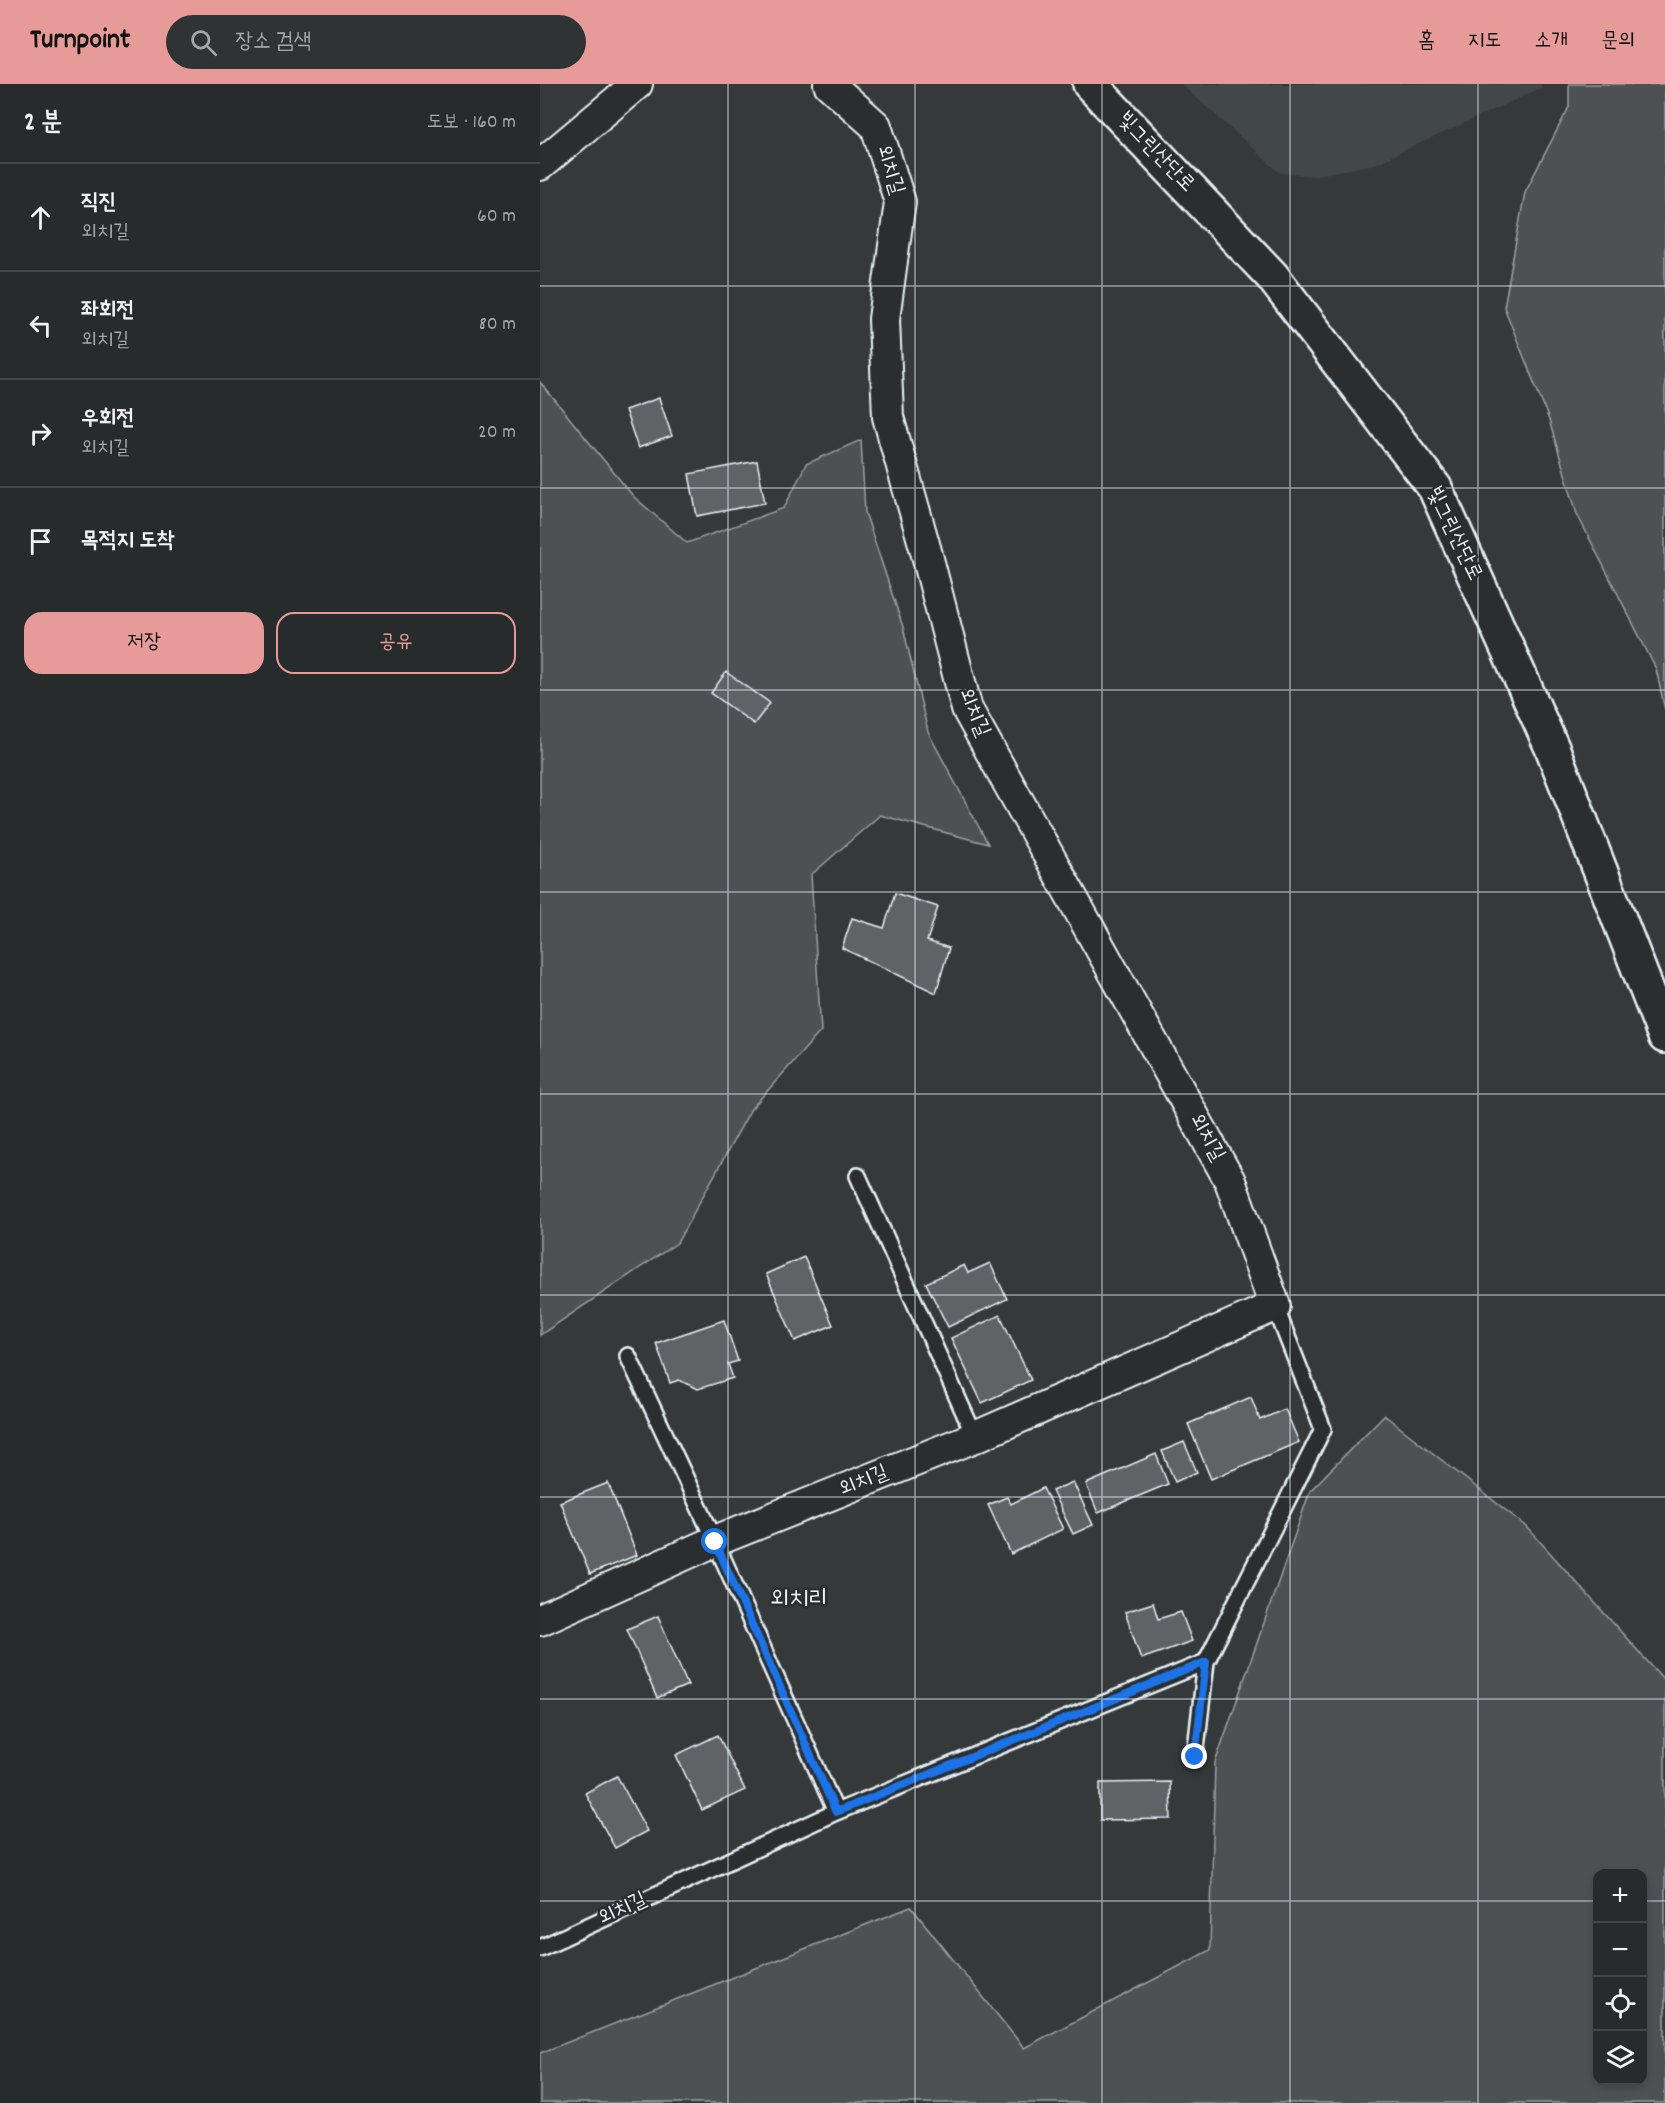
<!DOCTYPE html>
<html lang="ko">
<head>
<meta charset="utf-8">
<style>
  body { margin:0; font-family:Dekko,"Poor Story",sans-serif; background:#303334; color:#f1f3f6 }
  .controls { position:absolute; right:18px; bottom:18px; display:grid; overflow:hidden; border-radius:12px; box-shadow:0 3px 9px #0003 }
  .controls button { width:54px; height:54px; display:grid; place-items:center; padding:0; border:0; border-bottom:2px solid #444748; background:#282b2c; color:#f1f3f6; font:30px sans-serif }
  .stop { position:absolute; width:18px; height:18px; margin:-14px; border:4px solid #1a73e8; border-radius:50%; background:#fff }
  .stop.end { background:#1a73e8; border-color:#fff; box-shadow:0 2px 6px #0008 }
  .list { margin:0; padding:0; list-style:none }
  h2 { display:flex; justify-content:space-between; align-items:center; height:78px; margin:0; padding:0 24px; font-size:26px }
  h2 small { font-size:20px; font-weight:400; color:#a5a7a9 }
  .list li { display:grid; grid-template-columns:39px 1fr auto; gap:18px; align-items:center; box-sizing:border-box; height:108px; padding:0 24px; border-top:2px solid #444748 }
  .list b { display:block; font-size:22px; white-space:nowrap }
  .list p { margin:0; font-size:20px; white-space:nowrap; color:#a5a7a9 }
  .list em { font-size:20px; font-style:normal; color:#a5a7a9 }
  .actions { display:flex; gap:12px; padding:18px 24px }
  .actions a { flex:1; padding:14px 0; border:2px solid #e69b98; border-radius:18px; text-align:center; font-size:21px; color:#e69b98 }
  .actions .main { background:#e69b98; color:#111 }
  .icon { flex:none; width:33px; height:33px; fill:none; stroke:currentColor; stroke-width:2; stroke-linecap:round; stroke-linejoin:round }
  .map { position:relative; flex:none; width:1125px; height:2019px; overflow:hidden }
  header { display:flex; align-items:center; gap:36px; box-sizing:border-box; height:84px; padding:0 30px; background:#e69b98; color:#111 }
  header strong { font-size:28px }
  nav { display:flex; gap:33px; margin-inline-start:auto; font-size:21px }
  .search { width:420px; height:54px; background:#303334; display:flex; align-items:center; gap:15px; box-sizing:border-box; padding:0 21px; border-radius:33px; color:#a5a7a9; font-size:22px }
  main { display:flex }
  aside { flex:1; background:#282b2c }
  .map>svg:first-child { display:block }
</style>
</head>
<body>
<header>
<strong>Turnpoint</strong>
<div class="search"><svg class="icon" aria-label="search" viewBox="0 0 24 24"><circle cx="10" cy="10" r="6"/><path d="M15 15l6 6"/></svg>장소 검색</div>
<nav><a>홈</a><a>지도</a><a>소개</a><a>문의</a></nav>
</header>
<main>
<aside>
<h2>2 분<small>도보 · 160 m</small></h2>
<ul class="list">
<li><svg class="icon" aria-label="ahead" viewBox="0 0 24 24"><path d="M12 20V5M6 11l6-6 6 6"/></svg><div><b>직진</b><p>외치길</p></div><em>60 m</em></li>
<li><svg class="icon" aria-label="left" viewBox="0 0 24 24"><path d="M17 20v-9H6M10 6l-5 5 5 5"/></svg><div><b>좌회전</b><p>외치길</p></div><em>80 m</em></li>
<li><svg class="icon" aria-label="right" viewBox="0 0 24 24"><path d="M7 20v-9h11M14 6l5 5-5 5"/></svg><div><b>우회전</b><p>외치길</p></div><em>20 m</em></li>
<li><svg class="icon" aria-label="arrive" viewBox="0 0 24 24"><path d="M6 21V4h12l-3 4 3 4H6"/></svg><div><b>목적지 도착</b></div></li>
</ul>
<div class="actions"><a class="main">저장</a><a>공유</a></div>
</aside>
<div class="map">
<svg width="1125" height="2019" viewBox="0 0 1125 2019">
  <rect width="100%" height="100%" fill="#35393a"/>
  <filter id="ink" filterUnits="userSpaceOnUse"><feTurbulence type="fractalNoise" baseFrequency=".0167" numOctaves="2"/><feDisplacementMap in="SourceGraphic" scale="12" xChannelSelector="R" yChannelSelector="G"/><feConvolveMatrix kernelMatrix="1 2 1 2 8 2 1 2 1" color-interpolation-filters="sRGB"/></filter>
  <g filter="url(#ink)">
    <path fill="#424647" d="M641,0H1001V4L835,80L773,92L740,89Z"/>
    <path fill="#4d5152" stroke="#9aa1a5" stroke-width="1.5" fill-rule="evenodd" d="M1029,0H1125V626L1116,585L1037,430L1009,336L964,223L985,108L1029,23Z
      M0,298L93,412L147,459L244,424L266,380L321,356L325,428L363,543L388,648L448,760L340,731L271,791L281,947L211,1025L137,1159L0,1251Z
      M844,1331L986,1442L1125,1597V2019H0V1969L371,1823L484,1964L670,1866L675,1679L770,1407ZM1058,1790H1102V1996H1058Z"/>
    <path fill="#5f6365" stroke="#e8f1f8" stroke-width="1.5" d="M119,314L132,352L98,364L85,326Z
      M217,377L225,419L157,432L149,390Z
      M186,588L230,619L214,640L171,609Z
      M355,809L398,823L387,857L409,864L396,909L302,864L312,834L344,844Z
      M264,1173L293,1241L255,1257L226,1190Z
      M450,1179L467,1215L408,1243L386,1199L424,1181L428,1189Z
      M460,1231L491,1296L442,1319L411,1254Z
      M184,1236L198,1277L188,1280L193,1294L158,1305L139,1296L130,1299L116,1259Z
      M711,1313L720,1336L745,1325L759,1358L671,1395L648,1340Z
      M644,1358L657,1388L635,1398L622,1367Z
      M616,1370L628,1400L558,1429L546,1400Z
      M533,1398L553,1441L533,1450L512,1407Z
      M68,1399L97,1471L50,1490L20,1418Z
      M503,1404L523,1445L471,1470L448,1421L467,1413L471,1420Z
      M613,1519L618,1535L641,1528L652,1557L601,1575L585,1528Z
      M118,1532L148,1601L117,1614L87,1545Z
      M178,1651L205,1706L162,1726L136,1671Z
      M77,1692L107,1747L75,1764L45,1709Z
      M630,1698L631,1735L560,1736V1699Z"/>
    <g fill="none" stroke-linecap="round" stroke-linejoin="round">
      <defs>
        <path id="lane" d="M318,1092L435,1353
          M88,1272L175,1457L296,1728L666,1578L655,1673
          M666,1578L783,1345L735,1222
          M0,1864L296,1728"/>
        <path id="street" d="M0,81L97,0
          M0,1536L175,1457L435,1353L735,1222L690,1097L427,625L386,467L348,333L344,235L360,118L336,42L289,0"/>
        <path id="secondary" d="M550,0L732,192L895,404L1013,666L1125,952"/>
      </defs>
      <use href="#lane" stroke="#e8f1f8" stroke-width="20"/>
      <use href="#street" stroke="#e8f1f8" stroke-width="34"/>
      <use href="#secondary" stroke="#e8f1f8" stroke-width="38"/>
      <use href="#lane" stroke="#2a2d2e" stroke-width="15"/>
      <use href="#street" stroke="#2a2d2e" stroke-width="30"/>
      <use href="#secondary" stroke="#2a2d2e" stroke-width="33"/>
    </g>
  </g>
  <g fill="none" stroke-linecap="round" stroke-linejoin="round" filter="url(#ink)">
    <path stroke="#1a73e8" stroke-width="8" d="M175,1458L296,1728L666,1578L655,1673"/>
  </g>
  <path fill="none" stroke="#e8f1f8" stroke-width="1.5" stroke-opacity="0.55" d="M188,0V2019M375,0V2019M562,0V2019M750,0V2019M938,0V2019M0,202H1125M0,404H1125M0,606H1125M0,808H1125M0,1010H1125M0,1211H1125M0,1413H1125M0,1615H1125M0,1817H1058M1102,1817H1125"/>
  <g text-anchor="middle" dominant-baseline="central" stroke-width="5" stroke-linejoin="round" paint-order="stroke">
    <g font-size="21" fill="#e8f1f8" stroke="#2a2d2e">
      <text transform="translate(615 69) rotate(46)">빛그린산단로</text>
      <text transform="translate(349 86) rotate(73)">외치길</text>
      <text transform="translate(913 450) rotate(64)">빛그린산단로</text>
      <text transform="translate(433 629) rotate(67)">외치길</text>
      <text transform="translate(666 1054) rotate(61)">외치길</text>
      <text transform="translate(324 1398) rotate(-22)">외치길</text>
      <text transform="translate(83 1826) rotate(-25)">외치길</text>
    </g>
    <g font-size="24" fill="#e8f1f8" stroke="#2a2d2e">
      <text x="259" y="1516">외치리</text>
    </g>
  </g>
</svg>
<div class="controls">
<button>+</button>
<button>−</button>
<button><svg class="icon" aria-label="locate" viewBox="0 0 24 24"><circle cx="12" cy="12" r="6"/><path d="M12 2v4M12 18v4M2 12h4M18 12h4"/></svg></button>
<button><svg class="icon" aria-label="layers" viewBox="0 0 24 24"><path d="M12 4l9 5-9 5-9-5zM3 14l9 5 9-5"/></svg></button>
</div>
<div class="stop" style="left:175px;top:1458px"></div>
<div class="stop end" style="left:655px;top:1673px"></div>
</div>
</main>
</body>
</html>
